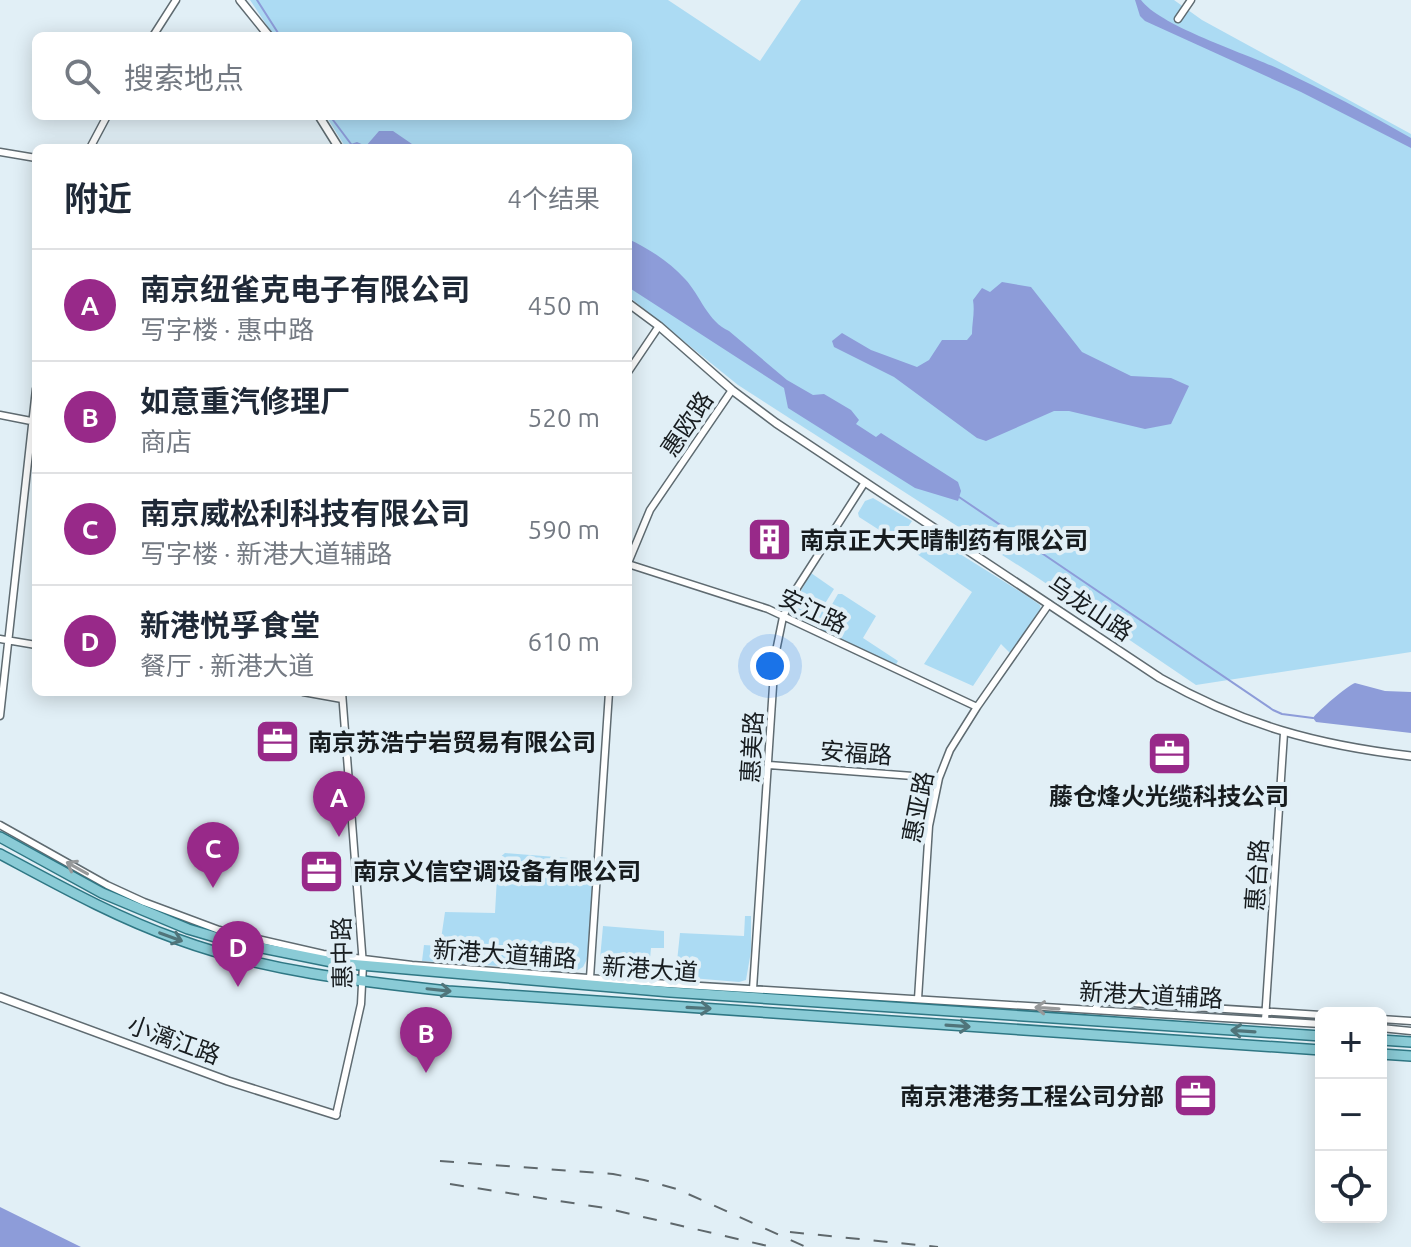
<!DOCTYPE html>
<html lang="zh">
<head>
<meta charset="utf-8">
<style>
  body { margin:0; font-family:Ubuntu,"Noto Sans SC",sans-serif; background:#f6f6f7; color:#1f2937 }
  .controls { position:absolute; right:24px; bottom:24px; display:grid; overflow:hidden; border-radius:12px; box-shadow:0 4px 20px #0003 }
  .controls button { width:72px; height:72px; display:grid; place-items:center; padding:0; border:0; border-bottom:2px solid #e0e1e3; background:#fff; color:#1f2937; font:40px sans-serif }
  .you { position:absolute; left:770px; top:666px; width:28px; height:28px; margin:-20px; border:6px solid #fff; border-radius:50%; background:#1a73e8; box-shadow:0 0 0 12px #1a73e833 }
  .badge { display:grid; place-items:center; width:52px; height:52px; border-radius:50%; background:#982989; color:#fff; font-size:26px; font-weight:700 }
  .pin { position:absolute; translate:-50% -66px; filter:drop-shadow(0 2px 4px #0008) }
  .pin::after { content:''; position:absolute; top:42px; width:28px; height:24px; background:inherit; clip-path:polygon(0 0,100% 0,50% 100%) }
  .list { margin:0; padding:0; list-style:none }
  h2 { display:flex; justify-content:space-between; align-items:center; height:104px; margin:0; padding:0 32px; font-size:34px }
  h2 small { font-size:26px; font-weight:400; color:#747a83 }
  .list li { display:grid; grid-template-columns:52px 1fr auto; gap:24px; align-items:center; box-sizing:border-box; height:112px; padding:0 32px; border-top:2px solid #e0e1e3 }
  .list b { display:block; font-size:30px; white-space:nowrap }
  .list p { margin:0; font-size:26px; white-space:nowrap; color:#747a83 }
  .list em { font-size:26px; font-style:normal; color:#747a83 }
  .icon { flex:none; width:44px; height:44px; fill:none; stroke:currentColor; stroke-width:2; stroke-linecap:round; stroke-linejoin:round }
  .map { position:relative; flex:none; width:1411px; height:1247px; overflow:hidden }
  .search { position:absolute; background:#fff; box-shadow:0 4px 20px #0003; left:32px; top:32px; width:600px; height:88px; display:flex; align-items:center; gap:20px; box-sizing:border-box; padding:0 28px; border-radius:12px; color:#747a83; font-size:30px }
  .panel { position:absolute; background:#fff; box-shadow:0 4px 20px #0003; left:32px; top:144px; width:600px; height:552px; border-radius:12px }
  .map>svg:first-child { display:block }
</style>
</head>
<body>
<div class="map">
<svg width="1411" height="1247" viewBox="0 0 1411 1247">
  <rect width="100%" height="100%" fill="#e1eff6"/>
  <path fill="#acdbf3" d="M250,0H668L760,61L801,0H1174L1202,20L1411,134V652L1196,685L1038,578L738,385L628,296V148H346L326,116H628V36H274Z
    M873,498L912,521L900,539L895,540L859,517L858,513L865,501Z
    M936,539L1027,596L1040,605L1041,610L1011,654L1001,644L973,686L924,664L972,592L914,552L915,544L928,551Z
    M811,573L834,589L821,610L827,613L838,594H842L876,616L863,638L898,661L895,666L795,620L790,615L794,603Z
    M505,853L594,860L588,957L583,967L576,971L422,961L424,945L440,946L445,912L495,913L498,859Z
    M745,916H751V951L746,980L739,982L679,977L676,971L680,933L744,936Z
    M603,926L664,931V948H651L649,970L605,966L600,959Z"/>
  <path fill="#8d9cd9" d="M1135,0H1141C1160,26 1247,54 1279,69C1324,90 1368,113 1411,138V148L1301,92L1145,21L1140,16Z
    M379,131H393L412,144L434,148H356L351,144L357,142L366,146Z
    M628,239C648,248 670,262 685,279C700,295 708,322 729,331L787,380L813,395L824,394L851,410L859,420L856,424L876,437L881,433L958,482L961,491L958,501L915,488L788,408L784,388L628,287Z
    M1002,282L1031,287L1082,352L1131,376L1171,378L1189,386L1171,424L1145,429L1069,411H1054L986,441L977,438L894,377L834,347L832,341L842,333L871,350L917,367L929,360L942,340H967L972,334C972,322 975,313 973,300L982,288L990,292Z
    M1355,683L1385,691L1411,692V733L1316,722L1313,718C1318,711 1347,686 1355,683Z
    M0,1207L81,1247H0Z"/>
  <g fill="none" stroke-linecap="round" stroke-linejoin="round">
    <path stroke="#8d9cd9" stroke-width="2" d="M257,0L280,36
      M330,116L351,144
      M959,497L1273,710L1282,714L1313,718"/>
    <defs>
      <path id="minor" d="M1178,19L1191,0
        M153,36L176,0
        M90,148L107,116
        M0,152L36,158
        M628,372L659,326
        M0,415L31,421
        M628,563L650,510L732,390
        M628,564L768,609L977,707
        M0,639L36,645
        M303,692L342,699
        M0,716L36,389
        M769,765L939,778
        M0,825L107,885L144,902L219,930L323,954L412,965L668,984L1321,1024
        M590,978L609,692
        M753,989L775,656L783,617L795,591L865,482
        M918,999L929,826L939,778L950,750L977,707L1049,604
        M1094,1010L1101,1001L1321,1015
        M1381,1019L1411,1021
        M1265,1020L1284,733
        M1381,1028L1411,1031
        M336,1115L361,1004L363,965L342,692"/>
      <path id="tertiary" d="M240,0L269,36
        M319,116L339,148
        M628,303L659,326L732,390L776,423L1160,678C1243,725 1317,745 1411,756
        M0,997L228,1081L336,1115"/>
      <path id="primary" d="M0,837L102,893L188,929L232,942L337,963L670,992L1321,1036
        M0,854C58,885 115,917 177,939C264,971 356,981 448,991L1321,1050
        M1381,1040L1411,1042
        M1381,1054L1411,1056"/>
    </defs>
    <use href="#minor" stroke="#5f6b71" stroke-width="9"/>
    <use href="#tertiary" stroke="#5f6b71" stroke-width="10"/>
    <use href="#primary" stroke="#2f7784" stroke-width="12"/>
    <use href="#minor" stroke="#fff" stroke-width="6"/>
    <use href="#tertiary" stroke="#fff" stroke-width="7"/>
    <use href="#primary" stroke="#8acbd6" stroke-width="9"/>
    <path stroke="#5f686c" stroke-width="2" stroke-dasharray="14 14" stroke-linecap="butt" d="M440,1161L613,1174L644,1180L677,1189L806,1247
      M450,1184L605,1208L772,1247
      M790,1232L938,1247"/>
  </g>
  <defs><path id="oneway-shaft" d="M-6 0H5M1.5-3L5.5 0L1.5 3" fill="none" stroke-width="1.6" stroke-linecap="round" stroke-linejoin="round" transform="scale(2)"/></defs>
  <g stroke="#97999a">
    <use href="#oneway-shaft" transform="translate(77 868) rotate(-151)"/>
    <use href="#oneway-shaft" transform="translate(1047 1008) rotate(-176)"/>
  </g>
  <g stroke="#50747a">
    <use href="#oneway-shaft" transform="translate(171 937) rotate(20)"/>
    <use href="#oneway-shaft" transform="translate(439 990) rotate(6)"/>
    <use href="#oneway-shaft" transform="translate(699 1008) rotate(3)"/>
    <use href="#oneway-shaft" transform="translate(958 1026) rotate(4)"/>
    <use href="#oneway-shaft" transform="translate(1243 1031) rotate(-176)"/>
  </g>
  <defs>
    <symbol id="building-square" viewBox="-11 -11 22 22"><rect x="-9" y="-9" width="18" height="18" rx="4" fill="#982989" stroke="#e1eff6"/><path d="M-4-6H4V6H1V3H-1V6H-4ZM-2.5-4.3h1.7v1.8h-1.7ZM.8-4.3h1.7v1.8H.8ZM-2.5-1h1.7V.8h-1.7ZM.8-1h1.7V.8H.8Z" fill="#fff"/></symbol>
    <symbol id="office-square" viewBox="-11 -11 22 22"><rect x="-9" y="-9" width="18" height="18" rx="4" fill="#982989" stroke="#e1eff6"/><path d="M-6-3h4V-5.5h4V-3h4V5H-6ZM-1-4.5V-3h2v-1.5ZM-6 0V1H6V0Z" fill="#fff"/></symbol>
  </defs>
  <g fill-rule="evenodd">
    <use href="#building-square" x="744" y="514" width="51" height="51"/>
    <use href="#office-square" x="252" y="716" width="51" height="51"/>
    <use href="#office-square" x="1144" y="728" width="51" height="51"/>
    <use href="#office-square" x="296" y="846" width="51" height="51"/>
    <use href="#office-square" x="1170" y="1070" width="51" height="51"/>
  </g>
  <g text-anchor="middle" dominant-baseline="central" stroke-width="8" stroke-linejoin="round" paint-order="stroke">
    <g font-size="24" fill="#171c1f" stroke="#e1eff6">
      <text transform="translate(687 424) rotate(-56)">惠欧路</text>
      <text transform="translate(1090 608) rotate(34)">乌龙山路</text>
      <text transform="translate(813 611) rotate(25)">安江路</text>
      <text transform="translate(752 747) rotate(-87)">惠美路</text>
      <text transform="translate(856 753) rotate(4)">安福路</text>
      <text transform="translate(918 807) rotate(-79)">惠亚路</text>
      <text transform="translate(1257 875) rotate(-86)">惠台路</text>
      <text transform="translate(342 953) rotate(-91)">惠中路</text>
      <text transform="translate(505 954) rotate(4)">新港大道辅路</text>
      <text transform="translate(650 969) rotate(4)">新港大道</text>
      <text transform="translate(1151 995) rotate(3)">新港大道辅路</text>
      <text transform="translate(174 1040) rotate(20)">小漓江路</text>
    </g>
    <g font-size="24" font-weight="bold" fill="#171c1f" stroke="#e1eff6" text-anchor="start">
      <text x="800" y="540">南京正大天晴制药有限公司</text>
      <text x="308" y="742">南京苏浩宁岩贸易有限公司</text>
      <text x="1169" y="796" text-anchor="middle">藤仓烽火光缆科技公司</text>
      <text x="353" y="871">南京义信空调设备有限公司</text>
      <text x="1164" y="1096" text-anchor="end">南京港港务工程公司分部</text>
    </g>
  </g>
</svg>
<div class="controls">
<button>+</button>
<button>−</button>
<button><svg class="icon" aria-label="locate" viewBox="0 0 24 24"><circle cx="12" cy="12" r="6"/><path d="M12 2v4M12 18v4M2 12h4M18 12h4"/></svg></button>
</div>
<div class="you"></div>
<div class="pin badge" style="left:339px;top:837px">A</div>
<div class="pin badge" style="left:426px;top:1073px">B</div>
<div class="pin badge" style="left:213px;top:888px">C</div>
<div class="pin badge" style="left:238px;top:987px">D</div>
<div class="search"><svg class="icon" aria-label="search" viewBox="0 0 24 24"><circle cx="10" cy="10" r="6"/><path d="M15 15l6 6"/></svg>搜索地点</div>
<section class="panel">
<h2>附近<small>4个结果</small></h2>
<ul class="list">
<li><span class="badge">A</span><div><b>南京纽雀克电子有限公司</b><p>写字楼 · 惠中路</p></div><em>450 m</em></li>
<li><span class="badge">B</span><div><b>如意重汽修理厂</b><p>商店</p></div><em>520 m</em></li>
<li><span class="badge">C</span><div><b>南京威松利科技有限公司</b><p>写字楼 · 新港大道辅路</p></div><em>590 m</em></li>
<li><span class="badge">D</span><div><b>新港悦孚食堂</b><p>餐厅 · 新港大道</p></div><em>610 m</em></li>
</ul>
</section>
</div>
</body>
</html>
